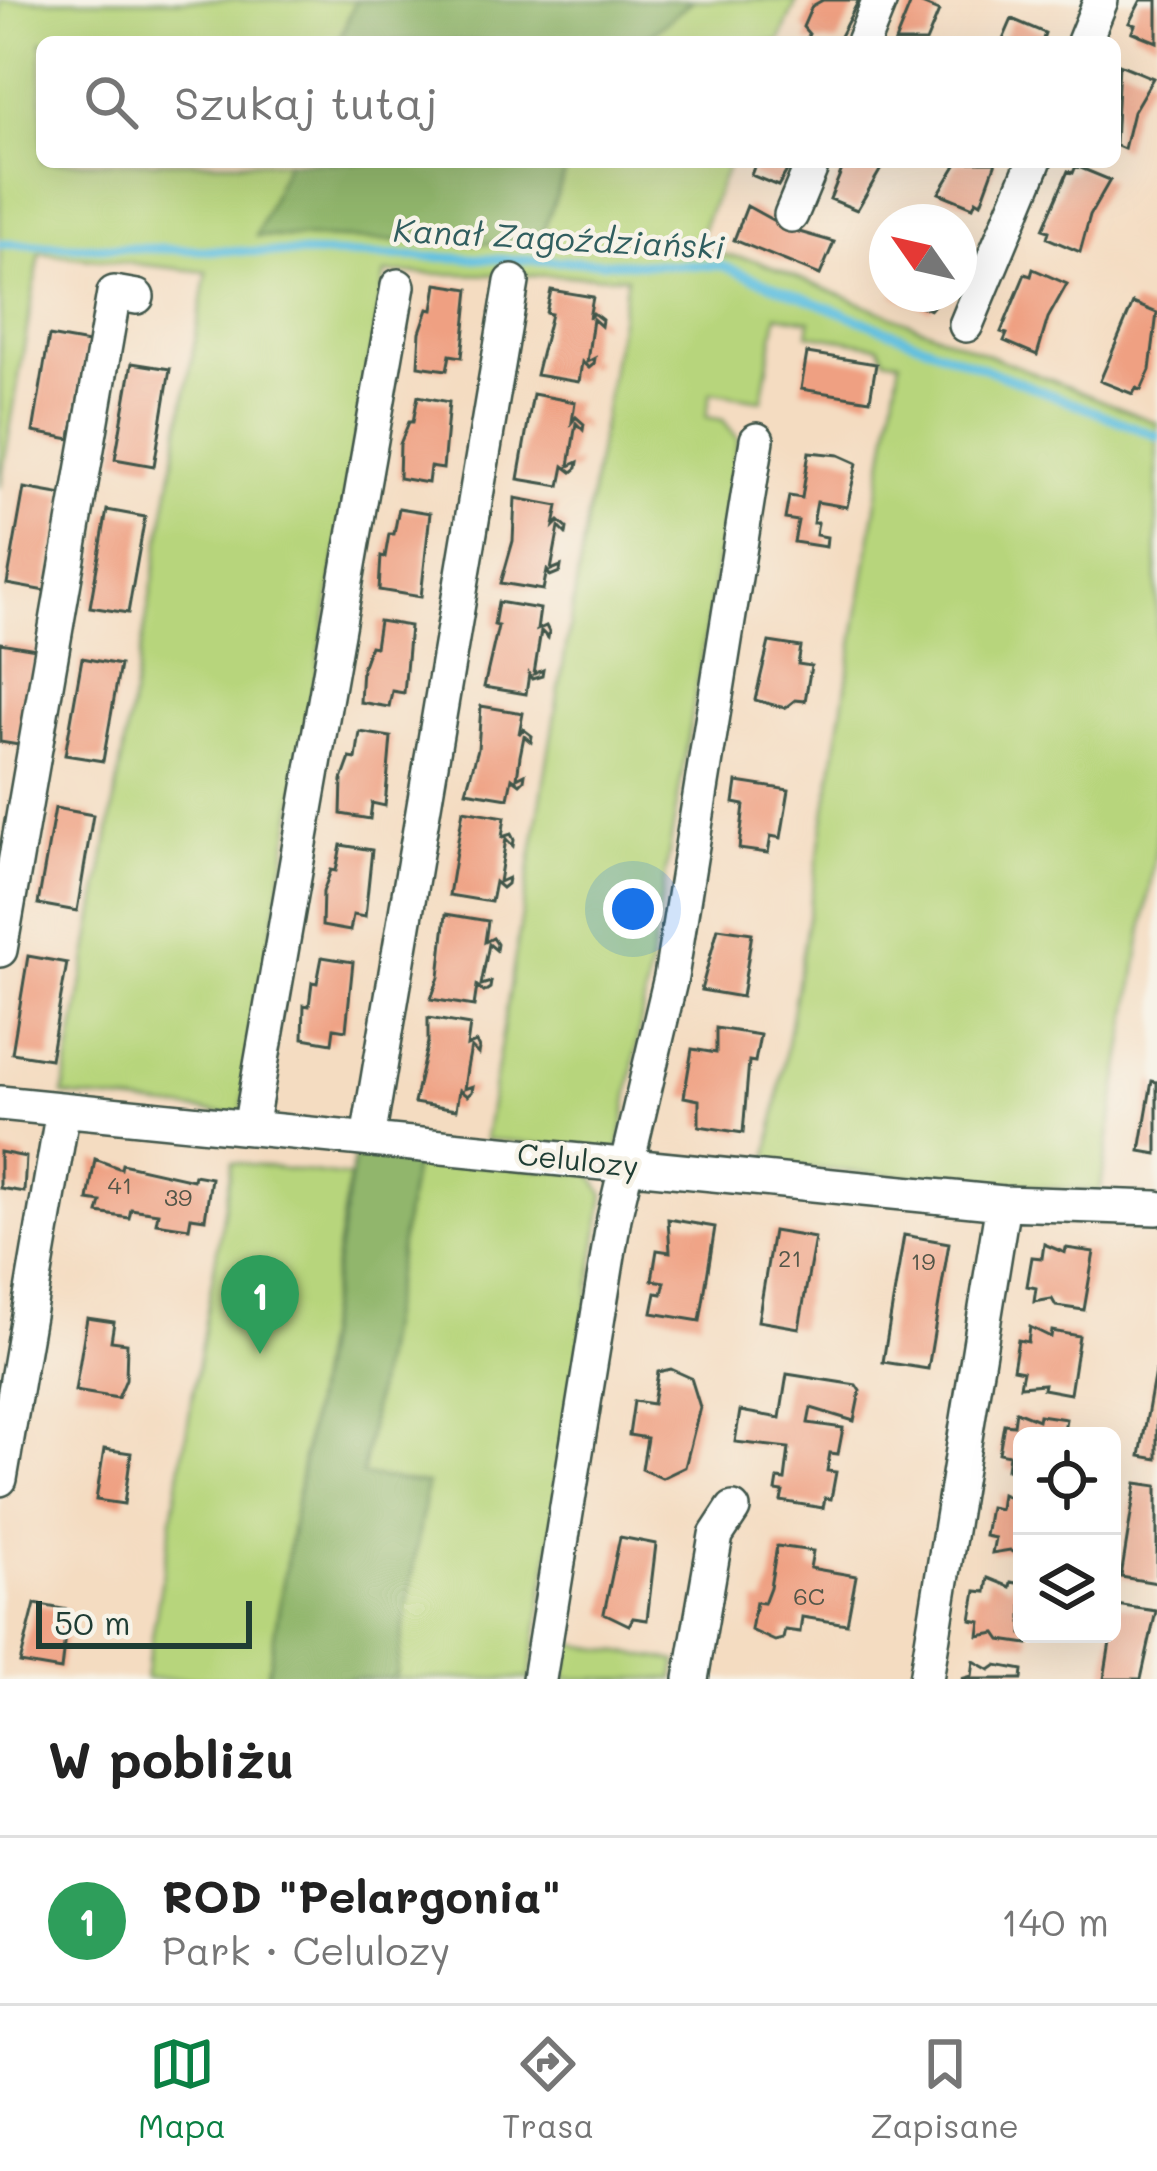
<!DOCTYPE html>
<html lang="pl">
<head>
<meta charset="utf-8">
<style>
  body { margin:0; font-family:Mali,sans-serif; background:#f2f2f2; color:#222 }
  .controls { position:absolute; right:36px; bottom:36px; display:grid; overflow:hidden; border-radius:18px; box-shadow:0 12px 48px #0002 }
  .controls button { width:108px; height:108px; display:grid; place-items:center; padding:0; border:0; border-bottom:3px solid #e0e0e0; background:#fff; color:#222; font:60px sans-serif }
  .compass { position:absolute; left:869px; top:204px; width:108px; height:108px; border-radius:50%; background:#fff; box-shadow:0 12px 48px #0002; rotate:304deg }
  .scale { position:absolute; left:36px; bottom:30px; width:216px; box-sizing:border-box; padding-left:12px; border:6px solid #1f3d34; border-top:0; font-size:33px; line-height:42px; white-space:nowrap; color:#1f3d34; -webkit-text-stroke:9px #f7f3e8; paint-order:stroke }
  .you { position:absolute; left:633px; top:909px; width:42px; height:42px; margin:-30px; border:9px solid #fff; border-radius:50%; background:#1a73e8; box-shadow:0 0 0 18px #1a73e833 }
  .badge { display:grid; place-items:center; width:78px; height:78px; border-radius:50%; background:#0b8043; color:#fff; font-size:39px; font-weight:700 }
  .pin { position:absolute; translate:-50% -99px; filter:drop-shadow(0 3px 6px #0008) }
  .pin::after { content:''; position:absolute; top:63px; width:42px; height:36px; background:inherit; clip-path:polygon(0 0,100% 0,50% 100%) }
  .list { margin:0; padding:0; list-style:none }
  h2 { display:flex; justify-content:space-between; align-items:center; height:156px; margin:0; padding:0 48px; font-size:51px }
  h2 small { font-size:39px; font-weight:400; color:#767676 }
  .list li { display:grid; grid-template-columns:78px 1fr auto; gap:36px; align-items:center; box-sizing:border-box; height:168px; padding:0 48px; border-top:3px solid #e0e0e0 }
  .list b { display:block; font-size:45px; white-space:nowrap }
  .list p { margin:0; font-size:39px; white-space:nowrap; color:#767676 }
  .list em { font-size:39px; font-style:normal; color:#767676 }
  .icon { flex:none; width:66px; height:66px; fill:none; stroke:currentColor; stroke-width:2; stroke-linecap:round; stroke-linejoin:round }
  .map { position:relative; flex:none; width:1157px; height:1679px; overflow:hidden }
  .search { position:absolute; background:#fff; box-shadow:0 12px 48px #0002; left:36px; right:36px; top:36px; height:132px; display:flex; align-items:center; gap:30px; box-sizing:border-box; padding:0 42px; border-radius:18px; color:#767676; font-size:45px }
  .sheet { height:324px; background:#fff }
  nav { display:flex; justify-content:space-around; align-items:center; box-sizing:border-box; height:168px; border-top:3px solid #e0e0e0; background:#fff; font-size:33px; color:#767676 }
  nav a { display:grid; justify-items:center; gap:6px }
  nav .on { color:#0b8043 }
  .map>svg:first-child { display:block }
</style>
</head>
<body>
<div class="map">
<svg width="1157" height="1679" viewBox="0 0 1157 1679">
  <rect width="100%" height="100%" fill="#f7f3e8"/>
  <filter id="ink" filterUnits="userSpaceOnUse"><feTurbulence type="fractalNoise" baseFrequency=".00833" numOctaves="2"/><feDisplacementMap in="SourceGraphic" scale="24" xChannelSelector="R" yChannelSelector="G"/><feConvolveMatrix kernelMatrix="1 2 1 2 8 2 1 2 1" color-interpolation-filters="sRGB"/></filter>
  <filter id="wash" filterUnits="userSpaceOnUse"><feTurbulence type="fractalNoise" baseFrequency=".004" numOctaves="4" result="noise"/><feDisplacementMap in="SourceGraphic" scale="48" xChannelSelector="R" yChannelSelector="G"/><feGaussianBlur stdDeviation="2.7" result="paint"/><feColorMatrix in="noise" values="0 0 0 0 0 0 0 0 0 0 0 0 0 0 0 0 0 1.4 0 .05"/><feComposite in="paint" operator="in"/></filter>
  <g filter="url(#wash)">
    <rect width="100%" height="100%" fill="#f4dcc1"/>
    <path fill="#b7d57c" stroke="#6b8958" stroke-width="3" d="M0,0H356L338,42H42V162H287L257,236L537,245L569,162H729L694,250L754,260L1157,423V842L1100,1192L767,1165L900,361L885,358L880,346L808,334L810,321L777,315L762,400L711,392L706,417L723,420L738,439L619,1152L485,1139L627,277L385,273L241,1115L63,1095L207,272L40,253L0,488Z
      M693,0H797L779,42H642Z
      M415,1158L591,1174L604,1195L530,1679H395L427,1485L362,1475Z
      M232,1162L349,1177L267,1679H145Z
      M570,1644L677,1661L674,1679H564Z"/>
    <path fill="#91b66c" stroke="#587a50" stroke-width="3" d="M356,0H693L642,42H338Z
      M287,162H569L538,245L256,236Z
      M355,1150L415,1158L362,1475L427,1484L395,1679H267Z"/>
    <g fill="none" stroke-linecap="round" stroke-linejoin="round">
      <path stroke="#63c1e1" stroke-width="9" d="M0,244L723,266L1157,436"/>
    </g>
    <g id="blocks">
      <path fill="#efa082" d="M823,0H859L837,42H805L809,34L803,27L812,6Z
        M912,0L939,11L926,42H895Z
        M1141,0H1157V42L1132,32L1135,25L1129,23Z
        M1012,19L1045,33L1042,42H1002Z
        M1119,64L1153,78L1133,112L1124,149L1115,145Z
        M756,162H792L778,186L751,175Z
        M845,162H885L857,210L830,199Z
        M958,162H996L981,203L976,200L973,207L939,193Z
        M1076,166L1110,180L1090,215L1080,252L1047,238L1049,231L1043,229L1068,171L1073,173Z
        M747,206L789,229L834,242L820,275L734,240Z
        M1033,269L1067,284L1048,318L1037,355L1004,341L1007,334L1001,332L1025,274L1031,276Z
        M437,284L469,289L462,357L450,355L447,370L418,366L420,332L428,309L433,310Z
        M551,290L593,297L589,318L593,313L602,320L601,326L593,319L587,362L595,358L594,364L589,368L582,362L579,382L536,375L551,314L546,313Z
        M891,294H944L930,310Z
        M1133,303L1157,313L1150,370L1141,390L1136,388L1133,394L1100,381Z
        M49,336L88,343L71,439L33,432Z
        M807,353L876,364L870,400L801,389Z
        M132,363L170,369L154,466L115,459Z
        M533,394L575,402L572,422L576,417L584,424L583,430L576,423L569,466L578,462L577,468L572,472L564,466L560,486L518,479Z
        M418,396L449,402L443,469L430,467L428,483L399,478L400,444L409,422H413Z
        M809,452L839,455L857,463L847,507L817,502L813,523H818L816,535L827,537L826,547L794,542L798,521L785,519L789,496L802,498Z
        M24,488L63,495L45,591L7,584Z
        M515,498L558,506L554,526L559,521L567,528L566,534L559,527L551,570L561,566L560,572L550,576L547,570L543,590L501,583L513,541Z
        M399,508L430,513L421,597L379,590L381,556L385,557L389,534H394Z
        M107,510L145,517L128,613L90,607Z
        M498,602L540,609L537,630L546,626L549,632L548,638L541,631L534,674L543,670L542,676L532,679L529,674L526,694L484,687L498,626L494,625Z
        M379,621L410,626L404,693L392,691L389,707L360,702L362,668L370,646L375,647Z
        M769,642L801,647L798,664L811,666L805,701L795,700L785,708L755,700Z
        M0,643L36,649L19,745L0,742Z
        M82,658L120,665L103,761L65,755Z
        M481,706L523,713L519,734L523,729L532,736L531,742L524,736L520,756L517,778L525,774L524,780L520,784L512,778L508,798L466,791L478,749Z
        M360,732L391,737L385,806L372,803L370,819L341,814L342,780L350,758L356,759Z
        M737,782L789,790L781,838L771,836L768,853L739,849L744,805L734,803Z
        M55,808L93,815L77,911L38,904Z
        M463,810L505,817L502,837L511,834L514,840L513,846L506,839L499,882L508,878L507,884L502,888L495,882L491,902L449,895Z
        M341,845L372,850L365,917L353,915L350,931L322,926L323,892L331,870L336,871Z
        M446,914L488,921L485,942L493,938L497,944L496,950L489,944L481,985L491,982L490,988L484,992L477,986L474,1006L431,999L439,977Z
        M718,928L752,933L742,997L701,990Z
        M28,956L67,963L50,1059L12,1053Z
        M322,957L353,962L346,1030L334,1028L332,1043L303,1038L304,1005L309,1006L312,982L317,983Z
        M428,1018L470,1025L467,1046L476,1042L479,1048L478,1054L471,1047L467,1068L464,1089L473,1086L472,1092L467,1096L459,1090L456,1110L414,1103L428,1042Z
        M716,1028L760,1035L755,1062L749,1061L743,1133L699,1126V1100L684,1097L692,1049L716,1053Z
        M1152,1081L1157,1082V1154L1140,1151Z
        M0,1152L26,1157L24,1192L0,1188Z
        M95,1159L121,1169L122,1164L193,1180L194,1175L211,1178L205,1219L191,1217L189,1228L156,1223L158,1213L144,1211L131,1209L129,1218L98,1213L101,1202L88,1200Z
        M668,1219L715,1227L700,1321L652,1313L656,1293L662,1294L665,1282L652,1280L657,1250L670,1252Z
        M773,1231L815,1238L799,1328L758,1321Z
        M904,1235L949,1243L928,1369L883,1362Z
        M1044,1244L1065,1253L1066,1248L1094,1252L1084,1310L1056,1306L1052,1299L1034,1302L1036,1288L1027,1286L1032,1257L1042,1258Z
        M87,1318L114,1322L111,1341L127,1343L126,1379L118,1398L75,1391Z
        M1030,1327L1051,1337L1052,1331L1079,1336L1070,1394L1043,1389L1044,1384L1020,1386L1023,1371L1013,1369L1018,1340L1028,1342Z
        M671,1369L691,1378L700,1407L685,1467L662,1478L642,1469L647,1438L629,1435L634,1401L653,1404L658,1372Z
        M1155,1371H1157V1459L1140,1456Z
        M787,1374L856,1385L860,1391L854,1421L811,1408L808,1423L843,1428L838,1454L830,1453L827,1471L836,1472L831,1499L825,1498L823,1508L781,1501L783,1492L776,1491L778,1479L785,1480L789,1448L735,1442L740,1411L780,1418Z
        M1016,1411L1038,1420L1039,1415L1066,1419L1063,1436H1022V1468L1017,1471L1007,1469L1009,1455L999,1453L1004,1424L1014,1425Z
        M104,1449L131,1453L124,1504L96,1500Z
        M1136,1483L1157,1486V1583L1121,1577Z
        M1002,1494L1022,1503V1557L1010,1550L992,1553L995,1538L985,1536L990,1507L1000,1509Z
        M620,1537L656,1544L647,1620L633,1618L629,1625L604,1613Z
        M777,1546L813,1551L810,1568L856,1576L847,1624L802,1617L800,1632L785,1630L783,1639L775,1641L751,1630L756,1602L764,1603L770,1587Z
        M988,1578L1010,1587L1011,1582L1022,1584V1634H1030L1028,1644L1001,1640L996,1633L979,1636L981,1622L971,1620L976,1591L986,1592Z
        M35,1604L68,1610L61,1670L20,1663Z
        M1116,1605L1156,1611L1141,1679H1104Z
        M974,1661L990,1670L997,1665L1023,1670L1022,1679H961L972,1676Z"/>
    </g>
  </g>
  <g filter="url(#ink)">
    <use href="#blocks" fill-opacity="0" stroke="#3f5549" stroke-width="3"/>
    <g fill="none" stroke-linecap="round" stroke-linejoin="round">
      <defs>
        <path id="minor" d="M863,42L880,0
          M1084,42L1101,0
          M791,215L813,162
          M966,325L1034,162
          M0,950L114,293L137,297
          M0,1103L1003,1203L1157,1208
          M250,1128L398,286
          M368,1139L512,282
          M0,1479L63,1110
          M539,1679L614,1218L671,977L757,440
          M691,1679L716,1535L733,1509
          M926,1679L1003,1203"/>
      </defs>
      <use href="#minor" stroke="#3f5549" stroke-width="38"/>
      <use href="#minor" stroke="#fff" stroke-width="33"/>
    </g>
  </g>
  <g text-anchor="middle" dominant-baseline="central" stroke-width="9" stroke-linejoin="round" paint-order="stroke">
    <g font-size="24" fill="#535648">
      <text x="120" y="1184">41</text>
      <text x="178" y="1196">39</text>
      <text x="790" y="1257">21</text>
      <text x="923" y="1260">19</text>
      <text x="809" y="1595">6C</text>
    </g>
    <g font-size="30" fill="#1f3d34" stroke="#f7f3e8">
      <text transform="translate(578 1159) rotate(6)">Celulozy</text>
    </g>
    <g font-size="33" font-style="italic" fill="#305e5f" stroke="#f7f3e8">
      <text transform="translate(559 237) rotate(3)">Kanał Zagoździański</text>
    </g>
  </g>
</svg>
<div class="controls">
<button><svg class="icon" aria-label="locate" viewBox="0 0 24 24"><circle cx="12" cy="12" r="6"/><path d="M12 2v4M12 18v4M2 12h4M18 12h4"/></svg></button>
<button><svg class="icon" aria-label="layers" viewBox="0 0 24 24"><path d="M12 4l9 5-9 5-9-5zM3 14l9 5 9-5"/></svg></button>
</div>
<svg class="compass" viewBox="-18 -18 36 36"><path d="M0-13l5 13h-10z" fill="#e53935"/><path d="M0 13l5-13h-10z" fill="#767676"/></svg>
<div class="scale">50 m</div>
<div class="you"></div>
<div class="pin badge" style="left:260px;top:1354px;background:#2e9e5b">1</div>
<div class="search"><svg class="icon" aria-label="search" viewBox="0 0 24 24"><circle cx="10" cy="10" r="6"/><path d="M15 15l6 6"/></svg>Szukaj tutaj</div>
</div>
<section class="sheet">
<h2>W pobliżu<small></small></h2>
<ul class="list">
<li><span class="badge" style="background:#2e9e5b">1</span><div><b>ROD &quot;Pelargonia&quot;</b><p>Park · Celulozy</p></div><em>140 m</em></li>
</ul>
</section>
<nav>
<a class="on"><svg class="icon" aria-label="map" viewBox="0 0 24 24"><path d="M3 6l6-2 6 2 6-2v14l-6 2-6-2-6 2zM9 4v14M15 6v14"/></svg>Mapa</a>
<a><svg class="icon" aria-label="directions" viewBox="0 0 24 24"><path d="M12 3l9 9-9 9-9-9zM9 14v-3h6M13 9l2 2-2 2"/></svg>Trasa</a>
<a><svg class="icon" aria-label="saved" viewBox="0 0 24 24"><path d="M7 4h10v16l-5-4-5 4z"/></svg>Zapisane</a>
</nav>
</body>
</html>
